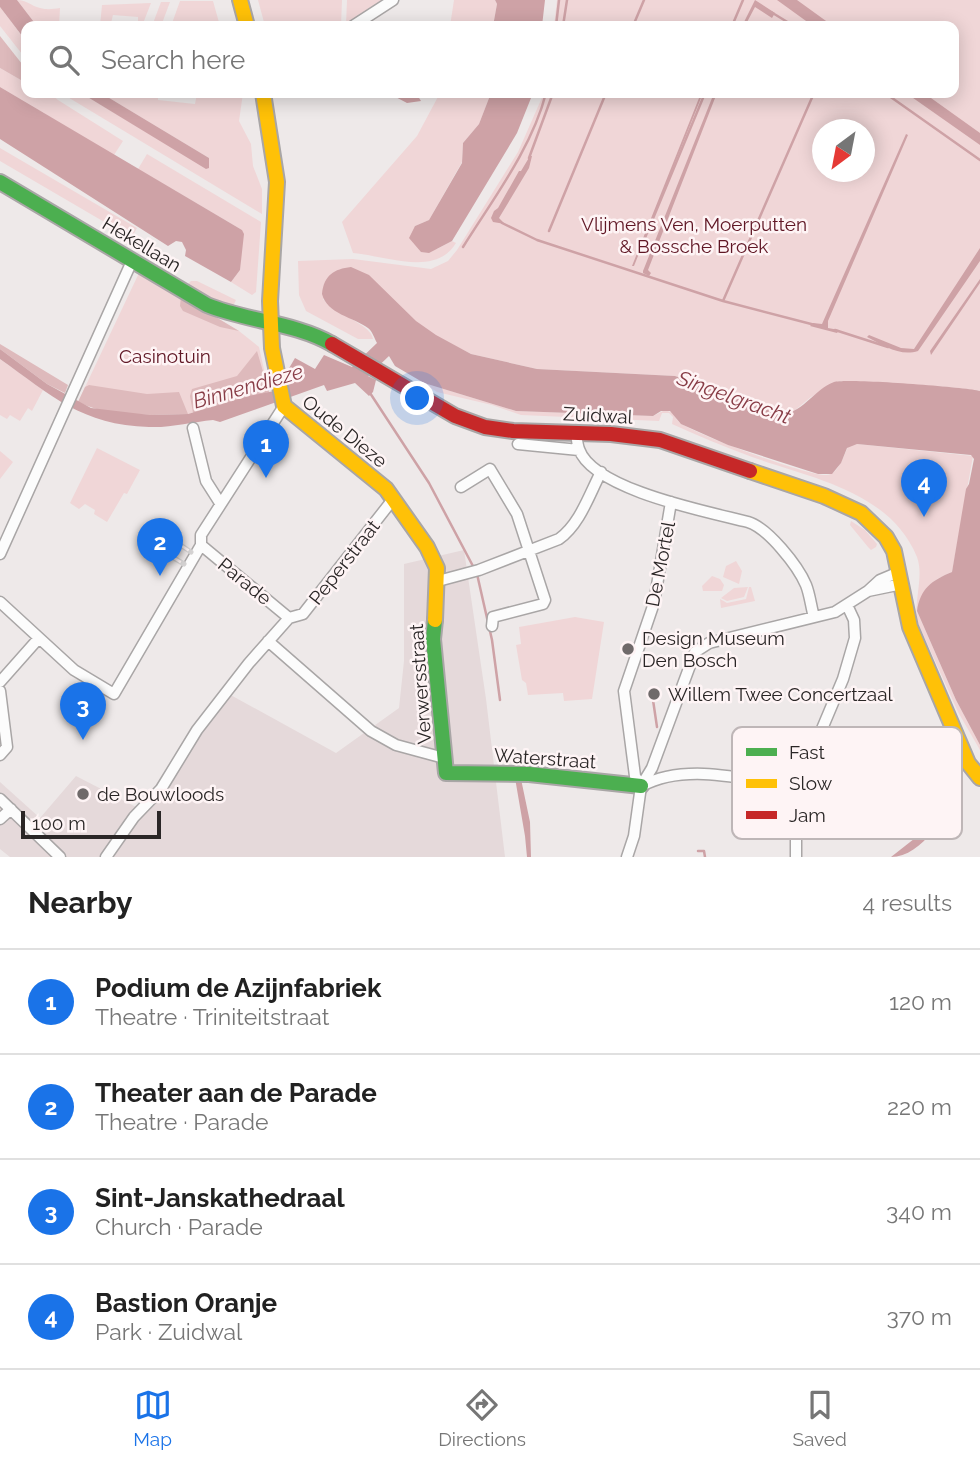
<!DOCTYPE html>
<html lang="en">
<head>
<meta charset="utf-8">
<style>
  body { margin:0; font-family:Raleway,sans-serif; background:#f2f2f2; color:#222 }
  .compass { position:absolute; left:812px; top:119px; width:63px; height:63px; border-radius:50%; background:#fff; box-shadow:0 4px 18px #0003; rotate:212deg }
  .scale { position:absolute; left:21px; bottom:18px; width:140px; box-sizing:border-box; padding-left:7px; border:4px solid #2a2626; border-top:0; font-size:19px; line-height:24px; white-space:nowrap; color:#2a2626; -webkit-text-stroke:5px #fef4f5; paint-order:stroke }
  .you { position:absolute; left:418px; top:399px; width:24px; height:24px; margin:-18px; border:5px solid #fff; border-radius:50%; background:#1a73e8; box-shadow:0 0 0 10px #1a73e833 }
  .badge { display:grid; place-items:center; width:46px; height:46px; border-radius:50%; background:#1a73e8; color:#fff; font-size:23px; font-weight:700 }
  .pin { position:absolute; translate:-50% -58px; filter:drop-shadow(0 2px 4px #0008) }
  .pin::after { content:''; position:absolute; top:37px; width:24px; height:21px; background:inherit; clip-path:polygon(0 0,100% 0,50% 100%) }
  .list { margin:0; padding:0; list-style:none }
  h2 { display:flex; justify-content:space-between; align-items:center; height:91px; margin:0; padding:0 28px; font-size:30px }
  h2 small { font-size:23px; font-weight:400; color:#767676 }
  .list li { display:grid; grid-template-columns:46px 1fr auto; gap:21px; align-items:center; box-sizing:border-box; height:105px; padding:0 28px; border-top:2px solid #e0e0e0 }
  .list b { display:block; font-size:26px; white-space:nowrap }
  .list p { margin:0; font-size:23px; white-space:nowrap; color:#767676 }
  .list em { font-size:23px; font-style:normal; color:#767676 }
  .icon { flex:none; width:38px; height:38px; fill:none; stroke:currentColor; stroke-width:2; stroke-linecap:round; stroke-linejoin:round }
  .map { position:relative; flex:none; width:980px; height:857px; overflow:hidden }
  .search { position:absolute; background:#fff; box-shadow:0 4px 18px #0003; left:21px; right:21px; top:21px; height:77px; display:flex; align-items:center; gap:18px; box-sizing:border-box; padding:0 24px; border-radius:14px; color:#767676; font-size:26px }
  .sheet { height:511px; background:#fff }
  nav { display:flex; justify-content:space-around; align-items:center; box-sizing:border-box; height:98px; border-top:2px solid #e0e0e0; background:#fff; font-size:19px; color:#767676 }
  nav a { display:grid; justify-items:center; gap:4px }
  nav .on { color:#1a73e8 }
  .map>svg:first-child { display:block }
</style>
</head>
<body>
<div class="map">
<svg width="980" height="857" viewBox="0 0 980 857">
  <rect width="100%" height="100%" fill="#eee9e9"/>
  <path fill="#e5d9da" d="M464,550L486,699L505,857H10L0,849V782L40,818L76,776L138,808L227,693L336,753L399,708L404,661V564Z"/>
  <path fill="#f0d6d7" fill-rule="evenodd" d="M17,0C27,0 31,6 40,8C47,10 53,9 60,8L59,26H37Z
    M258,0H342L341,26H265Z
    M347,0H386L346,25Z
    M454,0H495L497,4L493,26H450Z
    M557,0H980V391L947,387L840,381L811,397L794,411L779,414L675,376L537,369L471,354L426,331L368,276L323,299C334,313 372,325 373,339H358L306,311L299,295L298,261L353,259L431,269L448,261L457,250L518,152L544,93H954V26H554ZM822,130H864V172H822Z
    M180,1H213L220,26H171Z
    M161,2H170L161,26H152Z
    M151,3L142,26H138V17L113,15L111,23H108V26H100L102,5Z
    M0,7L26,41V59L0,26Z
    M0,68L26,83V93H50L58,100L123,141L114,155L0,87Z
    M61,93H81L205,167L209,158L101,93H158V100L195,104L197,93H243L239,121L251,144L253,166L262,189V214Z
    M440,93H491L479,124L463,143L462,162L429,220L415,226L437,249L452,241L456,243C436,277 387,256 353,253L342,222L417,136Z
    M0,148L137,228L129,242L114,235L106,223L0,161Z
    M147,154L261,222L256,292L252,295L231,282L240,270L242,230L138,169Z
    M139,273L239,331L259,347L269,392L188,414L78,402Z
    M191,281H197L236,300L233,306L216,301L187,285Z
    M0,359L43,390L32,411L28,408L20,421L10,415L7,419L0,415Z
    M424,383L516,411L653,416L665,410L673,413C674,415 677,420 679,422C694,434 810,477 827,475C839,474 844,454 849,445L857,444L973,456L952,572C928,582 926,588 917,611L956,700L980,745V750L958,712L917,621C914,599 924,576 917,557C890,491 811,478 752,457C725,447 698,436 672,424L673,417L669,413H662L659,421L521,415L492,405L437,392Z
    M97,448L140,470L127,494L124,493L107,522L94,514L95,510L85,504L79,509L70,503Z
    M0,451L13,462L0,479Z
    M851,521L865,530L877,544L876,547L871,550L868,547L850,525Z
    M736,561L742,571L739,584L723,577L726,566Z
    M712,576L720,579L724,585L722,591H703L702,586Z
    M748,587L744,597L727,601L721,598L734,588Z
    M749,587H751L755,601L721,608L720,599L727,603L746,599Z
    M575,617L604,622L592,699L564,701L563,693L528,695L526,683L522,680L516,645L521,644L519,627Z"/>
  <path fill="#debabc" d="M0,36L26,69V83L0,68Z
    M181,296L239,331L220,327L183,311L180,306Z
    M0,344L68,385L65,393L47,384L0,349Z
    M257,351L269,392L193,413L190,396L192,389L237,376Z
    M89,385L147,394L179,392L188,414C153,415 110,418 78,402L85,387Z"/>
  <path fill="#cea2a6" d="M0,0H17L37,26H26V41L0,7Z
    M495,0H545L542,26H493L497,4Z
    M755,0L775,13L772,18L755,7L745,26H742Z
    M777,0H797L833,26H813Z
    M0,87L242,230L244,234L240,270L231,282L185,256L186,250L182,242L176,241L168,246L0,139Z
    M81,93H101L209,158V168L206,169Z
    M388,93H416L421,101L407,103Z
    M491,93H533L517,133L452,241L429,253L421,252L409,238L415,226L429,220L462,163L463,143L479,124Z
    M701,93H703L634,266H632Z
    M714,93H717L648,270L651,273L649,276L643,273V271Z
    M906,93H924L980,133V145Z
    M906,134L908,135L828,321V328L839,330L837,333L810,326L813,323L822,324Z
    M530,156H532L529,168L499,218L505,224L493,222L491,218L494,211L498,208L519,171H521Z
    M980,248V261L918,351C900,357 883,345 867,337L869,335L901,348L914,349Z
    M351,267L369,275L416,321L436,335L471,354L537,369L675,376L784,414C804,411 815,389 834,382C846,378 965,387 980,391V745L956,700L917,611C920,589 932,580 952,572L966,489L969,484L974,459L971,455L857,444L847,448L841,463L832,474H818L728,445L681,424L670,411H661L653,416L516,411L424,383L395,366L389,356L368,376L376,380L373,392L369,396L355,383L327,391L324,385L220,422L213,420C192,422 170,428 149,427C82,425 52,396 0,359V349L47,384L91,408L150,415L188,414L249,396L289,388L288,370L295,358L315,369L324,355L352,367L377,343C374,338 373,332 368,328C353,317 327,314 322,294C324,275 334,269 351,267Z
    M980,279V283L931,355L930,351Z
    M515,778L521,779L530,822L531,857H527L525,836Z
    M956,784L960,788C947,812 923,857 891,857L933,824L942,811Z"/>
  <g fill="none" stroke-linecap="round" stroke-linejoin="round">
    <path stroke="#cea2a6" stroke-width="2.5" d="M771,12L789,23
      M556,26L559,0
      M563,26L567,0
      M633,26L644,0
      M732,26L743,0
      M885,93L980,160
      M529,158L553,93
      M502,223L537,240L723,301L815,325
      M549,231L606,93
      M642,245L705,93
      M463,247C493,199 532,148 546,93
      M723,301L814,93
      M835,330L888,347
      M370,393L429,483L474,568
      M477,574L492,640L500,700
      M650,697L653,700L657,727
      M698,851H704L705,857"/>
    <defs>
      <path id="street" d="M353,26L393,0
        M193,428L206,481L220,503
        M576,433C577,438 577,444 579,449C593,490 709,512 748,522C768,528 798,566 806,585C810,595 811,607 814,617
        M518,444L579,450
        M461,487L490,469L517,514L545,600L543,604L493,617L492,626
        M201,545V535L284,406
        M201,545L289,618
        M0,554L132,261
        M438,581L479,570L559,539C580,524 589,495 601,472
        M868,591L902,584
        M0,602L74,670L114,694L201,545
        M289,618L303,614L394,498
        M268,641L371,731L396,745L444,758
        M0,682L39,638
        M0,691L7,747L0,755
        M641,786L635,776L624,691L654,603L671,502
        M642,786C687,761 752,781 801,788
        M0,799L60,857
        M0,819L11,809
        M106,857L134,817L161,789L197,730L249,663L289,618
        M627,857L634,836L641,786L652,768L695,652L709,643L835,612L868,591L880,580L899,572
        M796,857V823L803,778L811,755L843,679L855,638L854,620L847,605"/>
      <path id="fast" d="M0,182L207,305C246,321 296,323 332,344
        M435,620L433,639L446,773L529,774L641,786"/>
      <path id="slow" d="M240,0L247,26
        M263,93L277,182L270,301L272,348L284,406L386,489L427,547L437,568L435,620
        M750,471L824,496L861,513L886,537L894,551L910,627L968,763L980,778"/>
      <path id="jam" d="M332,344L455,416L485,427L513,431L611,434L660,440L750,471"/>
    </defs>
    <use href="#street" stroke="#a9a6a6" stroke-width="13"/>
    <use href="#fast" stroke="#a9a6a6" stroke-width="18"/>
    <use href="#slow" stroke="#a9a6a6" stroke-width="18"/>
    <use href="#jam" stroke="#a9a6a6" stroke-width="18"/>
    <use href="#street" stroke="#fcfcfc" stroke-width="10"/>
    <use href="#fast" stroke="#4caf50" stroke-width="14"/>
    <use href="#slow" stroke="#ffc107" stroke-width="14"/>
    <use href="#jam" stroke="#c62828" stroke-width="14"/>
    <defs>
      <path id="rail" d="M182,546L191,552
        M174,558L184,564"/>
    </defs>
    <use href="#rail" stroke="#d4d2d2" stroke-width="5"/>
    <use href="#rail" stroke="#fef4f5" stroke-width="2.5" stroke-dasharray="8" stroke-linecap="butt"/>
  </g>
  <g fill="#6f6a6a" stroke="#fef4f5" stroke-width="2.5">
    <circle cx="628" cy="649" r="7"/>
    <circle cx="654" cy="694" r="7"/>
    <circle cx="83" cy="794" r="7"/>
  </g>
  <g text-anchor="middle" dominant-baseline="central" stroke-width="5" stroke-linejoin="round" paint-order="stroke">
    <g font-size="19" fill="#601725" stroke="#fef4f5">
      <text x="694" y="224">Vlijmens Ven, Moerputten<tspan x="694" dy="22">&amp; Bossche Broek</tspan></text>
      <text x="165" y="356">Casinotuin</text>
    </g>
    <g font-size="19" fill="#2a2626" stroke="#fef4f5">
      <text transform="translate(142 244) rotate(31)">Hekellaan</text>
      <text transform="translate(598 415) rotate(3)">Zuidwal</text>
      <text transform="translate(345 431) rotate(39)">Oude Dieze</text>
      <text transform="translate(344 562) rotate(-52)">Peperstraat</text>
      <text transform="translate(660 564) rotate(-79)">De Mortel</text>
      <text transform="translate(245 581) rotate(39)">Parade</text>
      <text transform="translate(420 684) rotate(-94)">Verwersstraat</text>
      <text transform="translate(545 758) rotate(4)">Waterstraat</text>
    </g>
    <g font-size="19" fill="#2a2626" stroke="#fef4f5" text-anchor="start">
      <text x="642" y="638">Design Museum<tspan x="642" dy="22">Den Bosch</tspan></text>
      <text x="668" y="694">Willem Twee Concertzaal</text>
      <text x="97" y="794">de Bouwloods</text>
    </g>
    <g font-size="21" font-style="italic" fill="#883c46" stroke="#fef4f5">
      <text transform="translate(248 386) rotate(-16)">Binnendieze</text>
      <text transform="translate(734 397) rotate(20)">Singelgracht</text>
    </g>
  </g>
  <rect x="732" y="727" width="230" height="112" rx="10" fill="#fef4f5" stroke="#beb6b7" stroke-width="2"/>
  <rect x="746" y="748" width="31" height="8" fill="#4caf50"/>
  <rect x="746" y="779" width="31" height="9" fill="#ffc107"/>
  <rect x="746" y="811" width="31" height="8" fill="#c62828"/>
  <g font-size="19" fill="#2a2626">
    <text x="789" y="759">Fast</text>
    <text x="789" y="790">Slow</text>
    <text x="789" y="822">Jam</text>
  </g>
</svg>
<svg class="compass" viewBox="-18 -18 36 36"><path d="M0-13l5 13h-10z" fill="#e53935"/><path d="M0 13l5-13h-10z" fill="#767676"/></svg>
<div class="scale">100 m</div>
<div class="you"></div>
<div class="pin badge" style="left:266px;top:478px">1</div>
<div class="pin badge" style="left:160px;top:576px">2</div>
<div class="pin badge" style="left:83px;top:740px">3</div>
<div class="pin badge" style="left:924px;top:517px">4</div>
<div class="search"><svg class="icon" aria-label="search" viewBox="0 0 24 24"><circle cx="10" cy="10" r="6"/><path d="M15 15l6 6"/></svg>Search here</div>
</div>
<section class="sheet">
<h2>Nearby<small>4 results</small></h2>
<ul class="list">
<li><span class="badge">1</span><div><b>Podium de Azijnfabriek</b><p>Theatre · Triniteitstraat</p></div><em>120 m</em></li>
<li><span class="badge">2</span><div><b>Theater aan de Parade</b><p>Theatre · Parade</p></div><em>220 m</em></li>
<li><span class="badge">3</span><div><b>Sint-Janskathedraal</b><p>Church · Parade</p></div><em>340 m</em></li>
<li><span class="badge">4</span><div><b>Bastion Oranje</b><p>Park · Zuidwal</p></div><em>370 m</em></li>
</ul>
</section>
<nav>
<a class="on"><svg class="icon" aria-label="map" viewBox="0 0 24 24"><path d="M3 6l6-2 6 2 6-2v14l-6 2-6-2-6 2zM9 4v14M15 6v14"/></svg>Map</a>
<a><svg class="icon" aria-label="directions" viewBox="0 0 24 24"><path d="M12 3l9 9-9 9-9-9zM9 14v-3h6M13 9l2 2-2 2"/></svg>Directions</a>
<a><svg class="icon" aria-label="saved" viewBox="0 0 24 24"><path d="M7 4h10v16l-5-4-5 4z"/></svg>Saved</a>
</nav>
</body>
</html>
